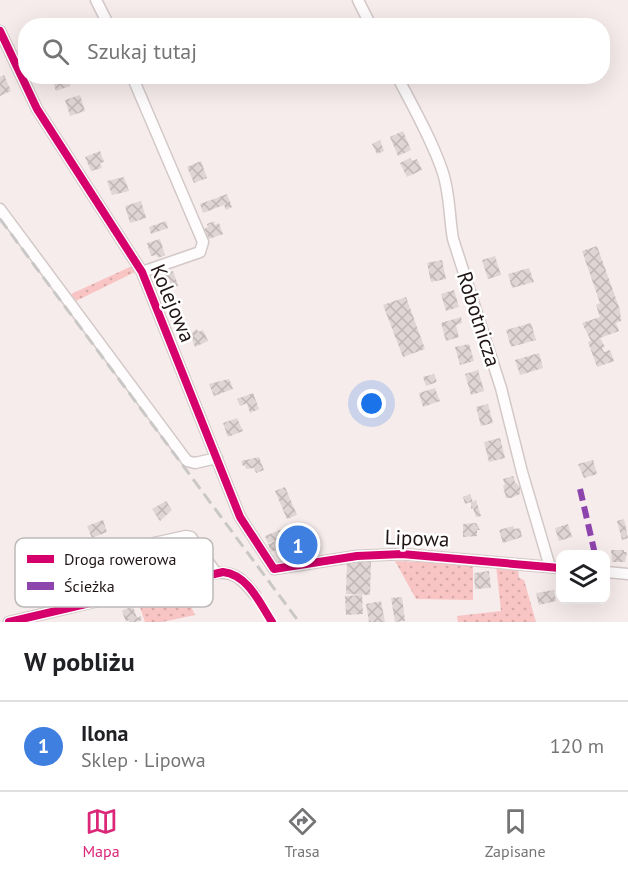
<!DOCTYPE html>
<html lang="pl">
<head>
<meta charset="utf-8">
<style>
  body { margin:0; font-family:"PT Sans",sans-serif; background:#f2f2f2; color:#202124 }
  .controls { position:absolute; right:18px; bottom:18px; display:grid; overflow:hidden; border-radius:12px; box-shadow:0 6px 24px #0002 }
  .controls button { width:54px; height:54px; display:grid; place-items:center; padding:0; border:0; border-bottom:2px solid #e0e0e0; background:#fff; color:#202124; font:30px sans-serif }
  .you { position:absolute; left:372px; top:404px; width:21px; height:21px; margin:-15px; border:4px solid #fff; border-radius:50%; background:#1a73e8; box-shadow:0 0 0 9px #1a73e833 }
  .badge { display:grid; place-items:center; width:39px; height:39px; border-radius:50%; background:#db2777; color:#fff; font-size:20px; font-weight:700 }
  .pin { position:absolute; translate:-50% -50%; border:3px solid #fff; box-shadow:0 2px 6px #0006 }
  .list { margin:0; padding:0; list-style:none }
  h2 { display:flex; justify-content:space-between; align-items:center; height:78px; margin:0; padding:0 24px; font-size:26px }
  h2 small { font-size:20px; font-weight:400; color:#757577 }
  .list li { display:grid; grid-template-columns:39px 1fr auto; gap:18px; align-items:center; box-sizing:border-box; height:90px; padding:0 24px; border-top:2px solid #e0e0e0 }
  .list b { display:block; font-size:22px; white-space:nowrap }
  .list p { margin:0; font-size:20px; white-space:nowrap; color:#757577 }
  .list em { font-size:20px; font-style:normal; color:#757577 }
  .icon { flex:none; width:33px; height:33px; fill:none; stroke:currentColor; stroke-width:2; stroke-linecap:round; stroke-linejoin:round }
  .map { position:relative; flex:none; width:628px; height:622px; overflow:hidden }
  .search { position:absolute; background:#fff; box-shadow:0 6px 24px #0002; left:18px; right:18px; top:18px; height:66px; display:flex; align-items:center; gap:15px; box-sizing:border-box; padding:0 21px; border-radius:24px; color:#757577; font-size:22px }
  .sheet { height:168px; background:#fff }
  nav { display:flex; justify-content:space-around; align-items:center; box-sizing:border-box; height:84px; border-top:2px solid #e0e0e0; background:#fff; font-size:16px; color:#757577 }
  nav a { display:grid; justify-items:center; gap:3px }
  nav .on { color:#db2777 }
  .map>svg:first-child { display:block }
</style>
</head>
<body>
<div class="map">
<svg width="628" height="622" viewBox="0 0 628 622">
  <defs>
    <pattern id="grass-dots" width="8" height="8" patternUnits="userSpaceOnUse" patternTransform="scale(1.5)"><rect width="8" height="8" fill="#f9c4c4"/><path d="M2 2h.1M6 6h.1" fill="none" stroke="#d5a8a8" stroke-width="1.8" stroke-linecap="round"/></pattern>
    <pattern id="building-cross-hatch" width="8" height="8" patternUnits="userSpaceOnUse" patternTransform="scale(1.5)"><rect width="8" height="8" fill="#e0d5d5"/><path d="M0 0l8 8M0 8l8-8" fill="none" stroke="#c0b6b6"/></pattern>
  </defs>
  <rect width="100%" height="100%" fill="#f7ecec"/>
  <path fill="url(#grass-dots)" d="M132,266L135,272L76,301L71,294Z
    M395,561L473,564V600L416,599Z
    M496,565L518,569L519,578L524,580L536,622H458L457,616L501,611Z
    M182,587L195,615L162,622H145L136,595Z"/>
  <path fill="url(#building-cross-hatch)" d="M4,75L11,91L0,96V77Z
    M51,76H67L70,86L56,91Z
    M80,95L85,111L70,116L65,100Z
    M403,131L411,150L398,156L390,137Z
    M380,140L384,151L377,154L372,144Z
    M100,151L104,162L100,163L102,168L91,171L85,157Z
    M410,158L412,161L417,159L422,170L407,177L400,163Z
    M201,161L207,178L194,183L187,167Z
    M124,177L129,191L112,195L107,181Z
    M227,194L232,207L226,210L224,205L203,213L200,204Z
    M141,201L146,218L130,223L125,206Z
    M166,221L168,228L151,234L149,227Z
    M214,221L215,225L219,223L223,234L209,239L204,229L208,227L207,224Z
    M160,239L165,255L158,258L157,255L151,256L147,243Z
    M597,246L620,310L621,321L616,323L619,331L600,338L605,347L602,348L604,352L610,350L614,361L597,367L588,342L591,341L582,323L600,317L596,305L600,303L582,251Z
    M495,256L501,275L488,279L482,260Z
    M442,260L446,279L431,282L427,263Z
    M529,268L534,282L512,288L508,274Z
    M173,271L178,285L177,287L169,288L164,274Z
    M454,290L459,307L446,311L441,294Z
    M406,297L425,349L403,357L383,305Z
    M461,317L462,323L456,325L459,337L446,341L441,323Z
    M531,323L536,340L511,347L506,330Z
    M197,329L198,332L203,330L208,341L195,347L190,334Z
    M469,344L474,361L460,365L455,347Z
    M539,353L543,368L520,375L515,360Z
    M478,370L484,391L471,395L465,374Z
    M434,374L437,382L426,386L423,377Z
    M229,379L233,389L214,396L209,384Z
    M435,388L440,401L423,407L419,393Z
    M253,393L259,409L250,413L247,403L240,406L237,399Z
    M488,404L493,423L481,426L476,407Z
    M237,418L243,431L228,437L223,423Z
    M500,438L505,458L489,462L484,442Z
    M259,457L264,470L256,473L254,468L246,469L245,465L243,466L241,461Z
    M593,460L597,474L584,478L578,464Z
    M513,476L515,482L520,487V494L511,498H506L503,486L505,485L503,479Z
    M285,487L297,515L287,519L275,491Z
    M470,494L473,502L476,500L481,516L476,517L473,508L471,509V502L465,504L463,497Z
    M166,501L172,510L160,521L152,509Z
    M624,519L628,538L622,540L617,521Z
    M103,520L107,532L92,538L87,526Z
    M476,523L480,530H477V536L463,537V524Z
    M568,524L572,537L559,541L555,528Z
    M513,526L514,529L520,528L522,537L503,543L499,530Z
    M285,528L288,536L268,543L265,536Z
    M305,537L308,546L291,552L288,543Z
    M282,539L285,547L271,552L268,544Z
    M611,550H624V552H627L625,562H612Z
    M347,561L371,562L370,595L346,594Z
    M489,571L491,588L475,589L474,573Z
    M554,590L556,601L539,605L536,593Z
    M362,595L363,614L346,615L345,596Z
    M402,597L405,621L395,622L391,598Z
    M381,601L385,622H369L366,604Z
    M133,607L137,618L141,616L142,620L136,622H130L129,620L126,622L122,611L125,609Z"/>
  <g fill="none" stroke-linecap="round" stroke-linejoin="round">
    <defs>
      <path id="minor" d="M96,0L109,26
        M358,0L371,26
        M0,31L37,109L142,272L240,517L274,569L357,556L402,554L560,568
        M132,76L203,242L200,252L142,272
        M397,76C413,107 431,138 442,170C450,192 449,216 453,239L501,388L522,472L550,567
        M0,209L187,461L195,463L217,458
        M154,543L186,536L191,537L216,573
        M606,572L628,574
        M9,622L216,573C235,571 244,581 255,595"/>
    </defs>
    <use href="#minor" stroke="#d3c8c8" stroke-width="13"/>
    <use href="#minor" stroke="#fefcfc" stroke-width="10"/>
    <path stroke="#cac7c7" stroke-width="3" stroke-dasharray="12 6" stroke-linecap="butt" d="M0,219L299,622"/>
    <path stroke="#8e44ad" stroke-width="6" stroke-dasharray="12 6" stroke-linecap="butt" d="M580,489L595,554"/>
    <defs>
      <path id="cycleway" d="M0,31L37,109L142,272L240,517L274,569L357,556L402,554L560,568
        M9,622L223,572C248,575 259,602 272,622"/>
    </defs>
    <use href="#cycleway" stroke="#fff" stroke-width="11"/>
    <use href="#cycleway" stroke="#d6006c" stroke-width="8"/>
  </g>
  <g text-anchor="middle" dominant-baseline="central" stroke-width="5" stroke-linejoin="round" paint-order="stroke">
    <g font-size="21" fill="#201515" stroke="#fff">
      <text transform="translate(173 303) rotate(67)">Kolejowa</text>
      <text transform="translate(479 319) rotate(72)">Robotnicza</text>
      <text transform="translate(417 538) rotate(2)">Lipowa</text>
    </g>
  </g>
  <rect x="15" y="538" width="198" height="69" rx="9" fill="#fff" stroke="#bcb9b9" stroke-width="1.5"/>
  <rect x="27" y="555" width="27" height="8" fill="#d6006c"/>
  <rect x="27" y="582" width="27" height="8" fill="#8e44ad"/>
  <g font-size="16" fill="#201515">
    <text x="64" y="565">Droga rowerowa</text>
    <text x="64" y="592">Ścieżka</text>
  </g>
</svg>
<div class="controls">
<button><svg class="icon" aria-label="layers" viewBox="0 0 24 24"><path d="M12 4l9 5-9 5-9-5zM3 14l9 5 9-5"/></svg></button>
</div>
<div class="you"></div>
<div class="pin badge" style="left:298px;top:545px;background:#3f7fe0">1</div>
<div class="search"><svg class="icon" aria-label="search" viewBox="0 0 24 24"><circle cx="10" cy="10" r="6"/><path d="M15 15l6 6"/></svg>Szukaj tutaj</div>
</div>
<section class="sheet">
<h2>W pobliżu<small></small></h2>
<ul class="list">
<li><span class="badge" style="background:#3f7fe0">1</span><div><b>Ilona</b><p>Sklep · Lipowa</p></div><em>120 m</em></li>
</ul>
</section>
<nav>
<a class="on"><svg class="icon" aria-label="map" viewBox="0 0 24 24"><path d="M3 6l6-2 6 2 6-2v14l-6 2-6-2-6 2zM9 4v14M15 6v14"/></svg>Mapa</a>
<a><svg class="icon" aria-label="directions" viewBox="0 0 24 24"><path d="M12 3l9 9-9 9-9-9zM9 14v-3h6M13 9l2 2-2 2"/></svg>Trasa</a>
<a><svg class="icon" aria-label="saved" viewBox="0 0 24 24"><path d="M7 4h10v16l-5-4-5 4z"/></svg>Zapisane</a>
</nav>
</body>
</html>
